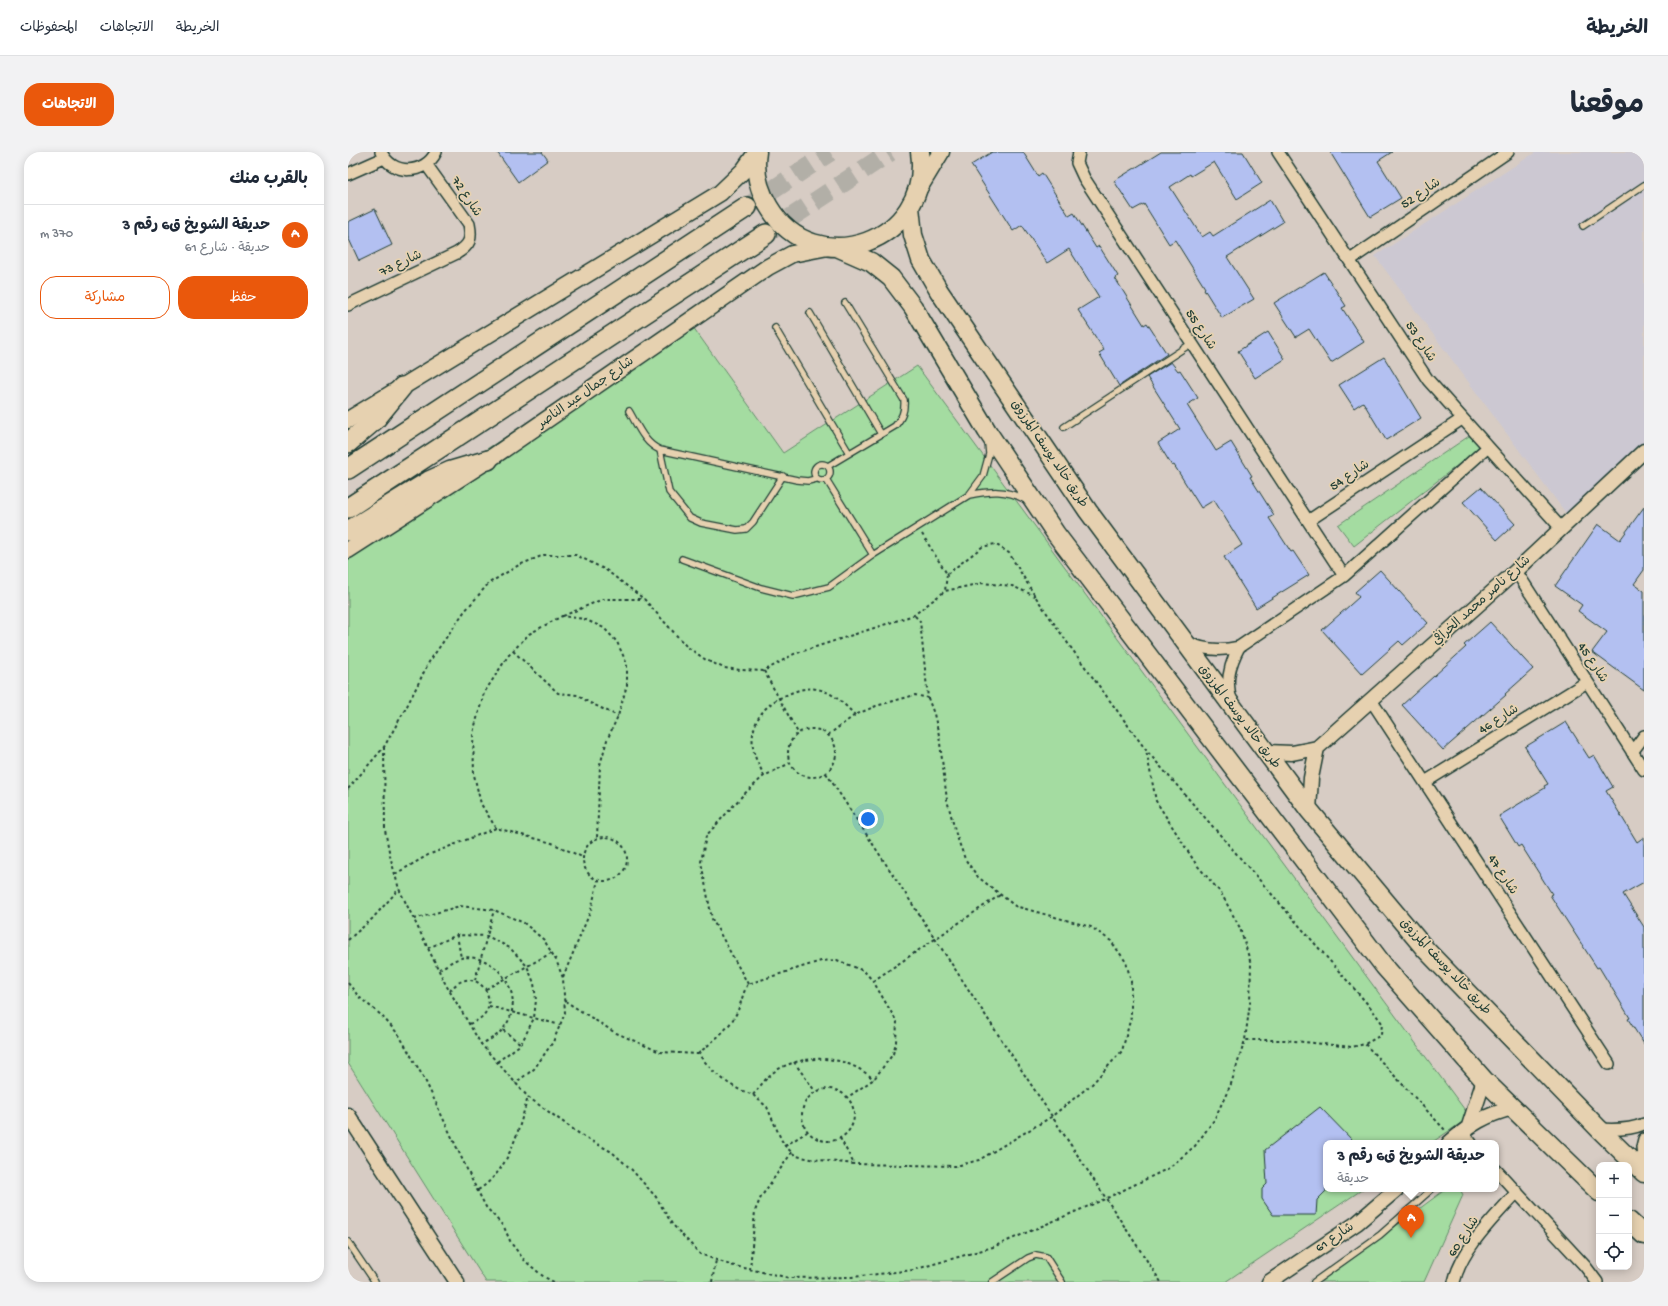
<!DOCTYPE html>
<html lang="ar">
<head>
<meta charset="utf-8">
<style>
  body { margin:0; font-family:"Gochi Hand","Playpen Sans Arabic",sans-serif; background:#f2f2f3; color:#1f2937; direction:rtl }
  .controls { position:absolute; right:12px; bottom:12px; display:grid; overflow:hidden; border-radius:8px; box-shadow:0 2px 10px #0003 }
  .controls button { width:36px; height:36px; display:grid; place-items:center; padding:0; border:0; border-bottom:1px solid #e0e1e3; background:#fff; color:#1f2937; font:20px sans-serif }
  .you { position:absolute; left:520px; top:667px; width:14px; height:14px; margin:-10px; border:3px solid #fff; border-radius:50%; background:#1a73e8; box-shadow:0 0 0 6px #1a73e833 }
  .badge { display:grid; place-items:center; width:26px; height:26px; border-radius:50%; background:#ea580c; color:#fff; font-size:13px; font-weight:700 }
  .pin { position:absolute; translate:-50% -33px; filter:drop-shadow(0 1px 2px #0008) }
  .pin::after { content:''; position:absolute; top:21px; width:14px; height:12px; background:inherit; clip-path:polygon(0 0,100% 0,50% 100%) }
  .popup { position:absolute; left:975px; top:988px; width:176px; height:52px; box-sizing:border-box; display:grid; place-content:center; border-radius:8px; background:#fff; filter:drop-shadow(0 1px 3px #0005); font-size:13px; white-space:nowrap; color:#747a83 }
  .popup b { font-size:15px; color:#1f2937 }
  .popup::after { content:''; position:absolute; left:50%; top:100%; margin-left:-8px; border:8px solid transparent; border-top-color:#fff }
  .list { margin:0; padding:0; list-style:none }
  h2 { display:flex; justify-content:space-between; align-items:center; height:52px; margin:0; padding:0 16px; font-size:17px }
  h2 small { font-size:13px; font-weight:400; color:#747a83 }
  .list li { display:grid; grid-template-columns:26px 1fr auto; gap:12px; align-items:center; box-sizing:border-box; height:60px; padding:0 16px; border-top:1px solid #e0e1e3 }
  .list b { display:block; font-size:15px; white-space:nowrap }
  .list p { margin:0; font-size:13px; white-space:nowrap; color:#747a83 }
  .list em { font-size:13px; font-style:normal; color:#747a83 }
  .actions { display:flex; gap:8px; padding:12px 16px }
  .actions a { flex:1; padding:9px 0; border:1px solid #ea580c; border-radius:16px; text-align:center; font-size:14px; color:#ea580c }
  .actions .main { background:#ea580c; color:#fff }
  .icon { flex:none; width:22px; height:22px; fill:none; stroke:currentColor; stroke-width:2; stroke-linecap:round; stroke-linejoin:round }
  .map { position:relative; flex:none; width:1296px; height:1130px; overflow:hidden; direction:ltr; border-radius:16px }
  header { display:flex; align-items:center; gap:24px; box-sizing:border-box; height:56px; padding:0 20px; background:#fff; border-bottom:1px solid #e0e1e3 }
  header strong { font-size:19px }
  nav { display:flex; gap:22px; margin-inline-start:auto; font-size:14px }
  .intro { display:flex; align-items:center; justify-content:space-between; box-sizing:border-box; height:96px; padding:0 24px }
  h1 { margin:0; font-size:28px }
  .button { padding:10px 18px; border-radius:16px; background:#ea580c; color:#fff; font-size:14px; font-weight:700 }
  main { display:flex; gap:24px; padding:0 24px }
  aside { flex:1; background:#fff; border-radius:16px; box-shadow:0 2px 10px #0003 }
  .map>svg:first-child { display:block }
</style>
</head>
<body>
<header>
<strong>الخريطة</strong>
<nav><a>الخريطة</a><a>الاتجاهات</a><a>المحفوظات</a></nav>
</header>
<div class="intro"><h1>موقعنا</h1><a class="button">الاتجاهات</a></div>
<main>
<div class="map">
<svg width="1296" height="1130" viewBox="0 0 1296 1130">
  <rect width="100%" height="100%" fill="#d7ccc4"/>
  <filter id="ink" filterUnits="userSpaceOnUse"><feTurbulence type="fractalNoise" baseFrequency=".025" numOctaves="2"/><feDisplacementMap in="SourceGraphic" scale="8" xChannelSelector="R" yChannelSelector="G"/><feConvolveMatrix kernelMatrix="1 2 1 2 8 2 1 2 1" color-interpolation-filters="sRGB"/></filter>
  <g filter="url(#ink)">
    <path fill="#ccc8d2" d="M1188,0H1296V292L1220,364L1027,104Z"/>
    <path fill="#a4dca1" stroke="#628c6a" d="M340,168L435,301L569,214L1122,965L1083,991H978V1037H1015L877,1130H138L0,911V386Z
      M1124,282L1134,294L1006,394L990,373Z
      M1098,1037H1112L1115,1043L1076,1130H972Z"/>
    <path fill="#b3c0f1" stroke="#1f3d34" d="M149,0H194L200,8L170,30Z
      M644,0H675L690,24L694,21L721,64L726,61L748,96L751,94L770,124L767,126L796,173L799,171L819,202L771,234L751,201L756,198L730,158L751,145L721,97L699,111L674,73L665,79L623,13Z
      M813,0H895L914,31L889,47L866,10L843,24L842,22L822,35L854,85L862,80L865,84L922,48L935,70L879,105L906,147L874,166L856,137L857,136L827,88L821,92L796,52L785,58L766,29Z
      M982,0H1044L1030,9L1053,46L1022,65Z
      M27,57L44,93L11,109L0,85V70Z
      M976,120L998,154L994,156L1016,190L983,211L961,177L948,185L926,151Z
      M920,180L937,207L907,226L890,199Z
      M1036,205L1073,266L1038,288L1015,250L1006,256L991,233Z
      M823,210L830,219L832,218L850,246L839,253L868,299L883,290L904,324L902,325L926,363L921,366L943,400L945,399L961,423L908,456L876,405L894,393L866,348L853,356L826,313L824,314L810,291L832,277L799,225Z
      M1133,335L1167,372L1149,388L1115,350Z
      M1296,355V418L1286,432L1296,439V538L1244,500L1259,480L1230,459L1234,453L1207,434L1250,372L1272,388Z
      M1032,418L1080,471L1055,493L1051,489L1014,522L974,478L1011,445L1007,440Z
      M1142,470L1185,517L1157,542L1158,543L1095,598L1054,553L1118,495L1116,493Z
      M1218,570L1241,606L1246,603L1265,635L1258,639L1289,690L1296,685V730L1275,742L1296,775V892L1280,867L1282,866L1251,815L1249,816L1202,743L1204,742L1173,693L1170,695L1151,664L1197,636L1196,634L1200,632L1177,595Z
      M972,955L1007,991H978V1039L969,1048L968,1063H925L914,1047V1037L919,1032L917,998Z"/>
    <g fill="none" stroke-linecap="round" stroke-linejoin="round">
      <path stroke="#b2afa7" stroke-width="19" stroke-dasharray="19 10" stroke-linecap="butt" d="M399,55L482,0
        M418,82L542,0"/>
      <defs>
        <path id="service" d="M1235,74L1296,33
          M462,161L533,282
          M427,176L501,301
          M281,259C290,274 296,291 312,298L449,328L460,329L468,327
          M716,275L844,191
          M312,298L321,340L342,366L353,371L389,378L398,377L405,370L435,324
          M466 320a8 8 0 1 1 16 0a8 8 0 1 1-16 0Z
          M480,314L547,274C554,266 557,259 556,248L497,151
          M478,327L525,403
          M621,343C642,339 658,337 678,348
          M334,407L413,436L445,444L481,435L525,403L621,343L635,324L641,302L640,291
          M0,1090L27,1130
          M644,1130L680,1106L688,1103L698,1105L714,1130
          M966,1130L1032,1083L1084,1037"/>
        <path id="minor" d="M33,0C44,24 77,23 88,0
          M731,0L729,11L736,26L996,424
          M930,0L1080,228L1213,376
          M0,22L36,6
          M1002,108L1160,0
          M0,153L109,101C122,93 124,87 121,72L78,12
          M960,369L1114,267
          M1168,419L1296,618
          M839,490C856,499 873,499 891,495L996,424L1140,295
          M883,548C877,529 882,512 891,495
          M1023,548L1261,912
          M1284,600L1296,584
          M1077,630L1239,530
          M1252,977C1267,978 1282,978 1296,972
          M1114,980L1123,991
          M1296,987L1294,995L1296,1014
          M1148,1018L1237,1114L1249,1130
          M1106,1130C1114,1096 1147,1065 1169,1040"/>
        <path id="tertiary" d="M918,600L944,601L969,596L1168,419L1296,299
          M961,658L963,626L969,596
          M0,963L109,1130
          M1121,974L1136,928
          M1101,991C1123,972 1137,963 1165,956
          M921,1130L1009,1071L1049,1037"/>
        <path id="secondary" d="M570,38L593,0
          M0,268L372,41L396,18L408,1
          M0,398L140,308L420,115L444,102L480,95"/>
        <path id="primary" d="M409,0C406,19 411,39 421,55C467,132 585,89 572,0
          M562,55L565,83L573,108L591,139L740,359L961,658L1078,798L1251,977L1296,1021
          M491,96L523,110L543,126L565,155L639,279L708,382L1036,814L1136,928L1251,1040
          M1281,1069L1296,1083"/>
        <path id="trunk" d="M0,291L27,268L54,235
          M0,317L399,55
          M0,356L418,82
          M0,379L81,329L103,319L140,308"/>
      </defs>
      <use href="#service" stroke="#1f3d34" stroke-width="8"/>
      <use href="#minor" stroke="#1f3d34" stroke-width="14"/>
      <use href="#tertiary" stroke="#1f3d34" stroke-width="17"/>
      <use href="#secondary" stroke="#1f3d34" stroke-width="19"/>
      <use href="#primary" stroke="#1f3d34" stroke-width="21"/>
      <use href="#trunk" stroke="#1f3d34" stroke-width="22"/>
      <path stroke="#1f3d34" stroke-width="2" stroke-dasharray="3 3" stroke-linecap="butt" d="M574,382L599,422L597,439
        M599,422L634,395L647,392L661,401L687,444L721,493L798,598L1023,856L1034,871L1033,883L1017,892L1004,895L937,888H897
        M215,464L255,447H296
        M165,499L210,541L230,543L240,550L270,564
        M416,519L450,581
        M440 601a24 24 0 1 1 48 0a24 24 0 1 1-48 0Z
        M480,583L507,563L528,554L567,543L580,546L572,469L566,463
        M36,595L37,678L42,704L51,737L98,833L133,892L180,945L236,985L264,1000L283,1017L308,1045L324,1072L352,1102L382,1113L442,1126L504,1125L565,1118L645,1095L757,1047L821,1016L847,994L866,968L883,932L897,888L902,851L903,812L892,776L873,741L848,712L808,649L798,598
        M478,621L813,1130
        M416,624C413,616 408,609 406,601C400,575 413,554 436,544C447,539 457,535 469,537C485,540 496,552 507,563
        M0,637L36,595L59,554L81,510L116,460L141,431L171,413L196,403H228L258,418L296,447L338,494L358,508L376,516L392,518L416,519L446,502L566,463L597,439L634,431L664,434L687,444
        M148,676L133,652L126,623L125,581L136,541L160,504L181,482L214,464L236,467L256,476L269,490L279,512V533L270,564L259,588L252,613L249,686
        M235 707a22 22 0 1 1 44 0a22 22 0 1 1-44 0Z
        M47,722L80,703L148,676L204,691L234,705
        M66,767L112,754L146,758L176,771L196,788L208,808L215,826L217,861L205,890L186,917L167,931
        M109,783L113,806
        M0,788L24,767L51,737
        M80,796L109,783L139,784L162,796L179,814L186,831L188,848L186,866L173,892L149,910
        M91,817C98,814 105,808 113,806C120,804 130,806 137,809C163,822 175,855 154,878C148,885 141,888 133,892
        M215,825L243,758L250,728
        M127,828L146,758
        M525,829L652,743
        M0,831L11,845L33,863L51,883L77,928L124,1028L138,1055L156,1075L163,1091L177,1109L196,1125L206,1130
        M400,832L364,767L353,710L358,684L395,643L416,624L442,611
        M138,837L203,801
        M102,839C127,805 164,858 121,872
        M217,849L266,880L312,900L350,902L366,920L380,931L390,937L405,943L419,955L433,987L437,994L448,1004L463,1007L506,1012L608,1014L631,1008L703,965L744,932L774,899L783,865V829L778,810L763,789L743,775L667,754L630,725L617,707L608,682L599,648L591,583L586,562L580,546
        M141,854L212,873
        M155,878L173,892
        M1017,892L1097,978
        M350,902C362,891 379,879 387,864C393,854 394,842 400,832L473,809L489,808L516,819L525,829L549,870L548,890L545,902L526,927L500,945
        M446,910L467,939
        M454 963a26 26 0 1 1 52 0a26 26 0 1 1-52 0Z
        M405,943C410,937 415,930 421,924C442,905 481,902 505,914C513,917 520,923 526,927
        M492,986L506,1012
        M437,994L459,980
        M130,1038C162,1018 170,979 180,945
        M402,1118L407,1059L413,1045L444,1000
        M364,1130L368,1108"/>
      <use href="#service" stroke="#e6d1b0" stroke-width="5.5"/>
      <use href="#minor" stroke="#e6d1b0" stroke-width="11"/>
      <use href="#tertiary" stroke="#e6d1b0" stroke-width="14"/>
      <use href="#secondary" stroke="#e6d1b0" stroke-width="16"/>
      <use href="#primary" stroke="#e6d1b0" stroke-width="18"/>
      <use href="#trunk" stroke="#e6d1b0" stroke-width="19"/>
    </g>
  </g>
  <g text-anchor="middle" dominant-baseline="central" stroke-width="3.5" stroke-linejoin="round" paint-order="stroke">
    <g font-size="13" fill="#1f3d34" stroke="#e6d1b0">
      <text transform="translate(1073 42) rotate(-34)">شارع 52</text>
      <text transform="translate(118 45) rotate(57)">شارع 72</text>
      <text transform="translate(53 112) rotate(-25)">شارع 73</text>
      <text transform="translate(852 178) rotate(57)">شارع 55</text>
      <text transform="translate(1072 190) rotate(57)">شارع 53</text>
      <text transform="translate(238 241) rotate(-35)">شارع جمال عبد الناصر</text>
      <text transform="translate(701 302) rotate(56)">طريق خالد يوسف المرزوق</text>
      <text transform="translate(1002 324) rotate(-34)">شارع 54</text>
      <text transform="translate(1134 449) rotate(-42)">شارع ناصر محمد الخرافي</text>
      <text transform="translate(1244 511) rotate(57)">شارع 45</text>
      <text transform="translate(891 565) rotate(53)">طريق خالد يوسف المرزوق</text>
      <text transform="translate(1151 568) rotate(-32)">شارع 46</text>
      <text transform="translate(1154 723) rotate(57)">شارع 47</text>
      <text transform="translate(1097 815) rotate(47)">طريق خالد يوسف المرزوق</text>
      <text transform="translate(1116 1085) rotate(-56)">شارع 60</text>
      <text transform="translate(987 1086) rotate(-34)">شارع 61</text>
    </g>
  </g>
</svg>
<div class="controls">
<button>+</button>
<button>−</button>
<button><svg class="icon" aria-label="locate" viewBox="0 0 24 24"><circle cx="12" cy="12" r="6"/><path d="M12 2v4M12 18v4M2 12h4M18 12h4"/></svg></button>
</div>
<div class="you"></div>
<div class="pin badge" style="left:1063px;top:1086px">A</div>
<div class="popup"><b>حديقة الشويخ ق6 رقم 3</b>حديقة</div>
</div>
<aside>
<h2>بالقرب منك<small></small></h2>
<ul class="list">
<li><span class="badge">A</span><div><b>حديقة الشويخ ق6 رقم 3</b><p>حديقة · شارع 61</p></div><em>370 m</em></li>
</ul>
<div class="actions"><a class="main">حفظ</a><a>مشاركة</a></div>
</aside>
</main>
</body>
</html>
